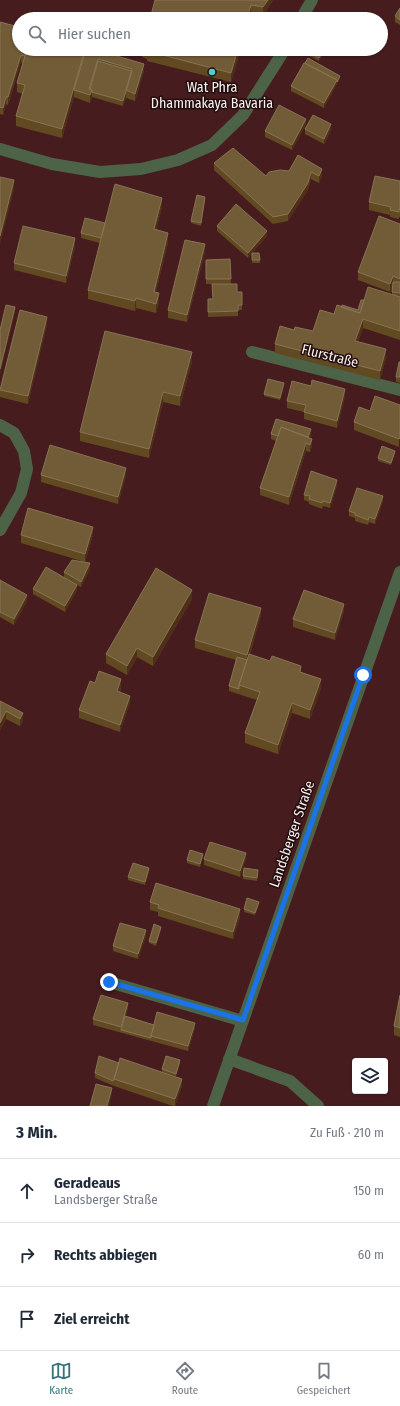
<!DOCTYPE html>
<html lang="de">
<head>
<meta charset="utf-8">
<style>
  body { margin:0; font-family:"Fira Sans Condensed",sans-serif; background:#f6f6f7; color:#1f2937 }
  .controls { position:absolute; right:12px; bottom:12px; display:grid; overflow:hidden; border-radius:4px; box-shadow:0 1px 3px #0004 }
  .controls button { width:36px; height:36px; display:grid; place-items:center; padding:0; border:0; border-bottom:1px solid #e0e1e3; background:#fff; color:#1f2937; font:20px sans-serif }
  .stop { position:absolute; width:12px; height:12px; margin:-9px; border:3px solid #1a73e8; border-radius:50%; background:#fff }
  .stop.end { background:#1a73e8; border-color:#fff; box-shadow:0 1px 4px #0008 }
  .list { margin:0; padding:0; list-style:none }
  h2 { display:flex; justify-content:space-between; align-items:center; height:52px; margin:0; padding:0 16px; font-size:17px }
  h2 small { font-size:13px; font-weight:400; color:#747a83 }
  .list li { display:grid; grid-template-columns:26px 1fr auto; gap:12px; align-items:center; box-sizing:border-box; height:64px; padding:0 16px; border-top:1px solid #e0e1e3 }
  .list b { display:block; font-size:15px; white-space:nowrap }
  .list p { margin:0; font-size:13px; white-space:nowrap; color:#747a83 }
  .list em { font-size:13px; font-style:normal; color:#747a83 }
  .icon { flex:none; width:22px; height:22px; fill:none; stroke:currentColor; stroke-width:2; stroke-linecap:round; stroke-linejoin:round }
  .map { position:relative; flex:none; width:400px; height:1106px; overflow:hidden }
  .search { position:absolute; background:#fff; box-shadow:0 1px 3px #0004; left:12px; right:12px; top:12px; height:44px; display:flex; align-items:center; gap:10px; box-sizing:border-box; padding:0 14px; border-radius:22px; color:#747a83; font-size:15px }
  .sheet { height:244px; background:#fff }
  nav { display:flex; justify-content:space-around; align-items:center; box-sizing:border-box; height:56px; border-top:1px solid #e0e1e3; background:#fff; font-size:11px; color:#747a83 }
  nav a { display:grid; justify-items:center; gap:2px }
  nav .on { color:#36727c }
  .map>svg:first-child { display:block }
</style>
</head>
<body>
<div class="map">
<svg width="400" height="1106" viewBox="0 0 400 1106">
  <rect width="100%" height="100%" fill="#461c1e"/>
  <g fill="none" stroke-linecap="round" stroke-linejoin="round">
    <path stroke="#4d6348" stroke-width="12" d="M301,19L312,0
      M0,149L52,164L100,172L141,169L178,160L212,145L243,115L285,49
      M252,352L400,390
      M0,425L14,433L24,451L27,469L21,493L0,530
      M109,982L243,1021
      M229,1059L290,1081L318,1106
      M213,1106L400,572"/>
  </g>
  <path fill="#614a22" d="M273,0L263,16L251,14L150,19Z
    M400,8V25L395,22V16Z
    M0,22L93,49L144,71L135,101L126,98L123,106L92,97L90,103L74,97L62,138L16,126V116L23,94L17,92V83L23,63L21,62L8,105L6,104L3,115L0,114Z
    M142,49H241L231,82L147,61V59L142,57Z
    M302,49L324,53L319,61L302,52Z
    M340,78L324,108L291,91V86Z
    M306,124L292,150L265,137V131Z
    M305,129L331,130L324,144L305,134Z
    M298,155L322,176L319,183L311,179L308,190L288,221L273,224L214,170V163L266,176L289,171Z
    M400,181V217H399V219L390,217V215L369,210V202Z
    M205,200L201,226L191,223V221Z
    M162,207L156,230L168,242L156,292L159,302L156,313L136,308L135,311L88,299V290L100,243L81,238V233L105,223Z
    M400,224V340L363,328L358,342L386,358L380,380L275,353V344L294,330L313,331L334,314L341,307L358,310L364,300L392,295V287L390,292L358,280V272Z
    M217,226L267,236L252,253H259L260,263H252V254L248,258L217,231Z
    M75,246L66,283L14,270V263Z
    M205,252L187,322L168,318V310Z
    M230,259L231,284L237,292H242V310H238V316L208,317V299H213L222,284H206V260Z
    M47,324L28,404L0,397V390Z
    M192,362L180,406L163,402L149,458L80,441V432Z
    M400,362V383L396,382V377Z
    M284,385L280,400L264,396V394Z
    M345,396L337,428L304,419V412L287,408V401Z
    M400,405L399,447L354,430V422L370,411Z
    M271,434H311L310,438L312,446L310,452L306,451L289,505L260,495V488L276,441L271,439Z
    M395,453L391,465L378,461V458Z
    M41,475H126L118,504L41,482Z
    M337,485L330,508L323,506L322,509L309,504V502L304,500V495Z
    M383,501L375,524L369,522L368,525L355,521V518L349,516V511Z
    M21,535H93L85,562L21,543Z
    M90,569L81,587L77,585V590L65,612L33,594V589L64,577V572Z
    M0,580L27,601L14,625L0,617Z
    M192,599L153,666L137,657L127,675L106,663V654Z
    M344,611L335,640L293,627V619Z
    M261,615L250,654L301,672L321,688L310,719L292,713L278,754L245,743V733L257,700L229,691V686L236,660L195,648V640Z
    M95,683L121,687L120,692L130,703L120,732L79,718V710Z
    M0,701L23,721L20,726L6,719L0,730Z
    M203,857L200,867L187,863V860Z
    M246,858L240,877L204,865V859Z
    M149,871L145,885L128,880V877Z
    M258,873L257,881L243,879V876Z
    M150,902L240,917L233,939L158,916V912L150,910Z
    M259,904L255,915L244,912V909Z
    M161,929L156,946L149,943V941Z
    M146,936L138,959L113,951V946Z
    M400,995V1037L394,1035V1026Z
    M128,1008L126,1016L154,1025L195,1028L188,1051L93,1025V1019Z
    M180,1063L176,1076L162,1072V1069Z
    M95,1073L182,1086L175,1106H173L114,1086L95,1078Z"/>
  <path fill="#4f3017" d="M268,0H273L263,16V7Z
    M251,5V14L249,19H247Z
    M85,49L74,90V97L62,138V129Z
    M238,49H241L231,82V73Z
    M324,50V53L319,61V58Z
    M21,55V62L8,105V97Z
    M144,64V71L135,101V94Z
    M340,76V78L324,108V103L337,80Z
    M92,90V97L90,103V95Z
    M126,92V98L123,106V101Z
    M6,97V104L3,115V108Z
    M306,119V124L292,150V145Z
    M331,124V130L324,144V139Z
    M322,169V176L319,183V176Z
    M311,172V179L308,190L288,221V214Z
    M14,180V190L0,245V236Z
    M162,198V207L154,238V229Z
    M267,231V236L248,258V253Z
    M168,233V242L154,301V292Z
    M75,238V246L66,283V276Z
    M205,244V252L187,322V315Z
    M393,276V284L390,292V284Z
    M159,293V302L156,313V304Z
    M136,298V308L135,311V301Z
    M15,307V312L0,374V369Z
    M47,317V324L28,404V396Z
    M363,319V328L355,350V341Z
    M386,349V358L380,380V371Z
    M192,352V362L180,406V396Z
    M284,383V385L280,400V398Z
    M345,389V396L337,428V421Z
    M163,392V402L149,458V449Z
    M311,429V434L308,444V439Z
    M312,439V446L310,452V445Z
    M306,443V451L289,505V497Z
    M395,451V453L391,465V463Z
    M126,468V475L118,504V497Z
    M337,480V485L330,508V503Z
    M383,496V501L375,524V519Z
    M93,527V535L85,562V554Z
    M90,563V569L81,587V582Z
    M77,585V590L65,612V606Z
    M192,590V599L153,666V657Z
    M27,595V601L14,625V619Z
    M344,604V611L335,640V633Z
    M261,608V615L247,662V655Z
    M137,648V657L127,675V666Z
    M121,679V687L117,699V691Z
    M321,679V688L310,719V710Z
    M130,696V703L120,732V725Z
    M292,703V713L278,754V745Z
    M6,711V719L0,730V723Z
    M23,713V721L20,726V719Z
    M246,853V858L240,877V871Z
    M203,854V857L200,867V864Z
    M149,868V871L145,885V882Z
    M259,902V904L255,915V913Z
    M240,909V917L233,939V932Z
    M161,927V929L156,946V943Z
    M146,930V936L138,959V954Z
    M128,1003V1008L122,1030H121V1027Z
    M195,1023V1028L188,1051V1046Z
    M180,1060V1063L176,1076V1074Z
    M182,1079V1086L175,1106V1099Z
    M112,1088V1093L109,1106H107Z"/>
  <path fill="#725c38" stroke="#877355" d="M155,0H268L263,7L251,5L247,19H150Z
    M400,8V20L395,16Z
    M0,22L19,27V49H27L25,56L21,55L8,97H6L3,108L0,107Z
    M27,49H85L62,129L16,116L25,85L17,83Z
    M86,49H93L144,64L135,94L126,90L132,69L98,59L89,89L92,90L90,95L74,90Z
    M146,49H238L231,73L147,51L148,49Z
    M303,49H322L324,50L319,58Z
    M308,58L340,76L337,82V80L305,63Z
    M98,61L132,71L123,101L92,92V90L90,89Z
    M304,63L337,80L324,103L291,86Z
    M279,105L306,119L292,145L265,131Z
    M313,115L331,124L324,139L305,129Z
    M233,148L266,176L269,172L280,170L289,171L298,155L322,169L319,176L311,172L308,183L288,214L273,217L214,163Z
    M375,176L400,181V209H399V212L390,210L391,207L369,202Z
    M0,177L14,180L0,236Z
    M115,184L162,198L154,229L168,233L154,292L159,293L156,304L136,298L135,301L88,290Z
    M197,195L205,197L201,223L191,221Z
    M236,204L267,231L248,253L217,226Z
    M379,216L400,224V279L393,276L390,284L358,272Z
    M85,218L105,223L101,238L81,233Z
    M23,226L75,238L66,276L14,263Z
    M185,240L205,244L187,315L168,310Z
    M252,253H259L260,260H252Z
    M230,259L231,279H206V260Z
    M393,282H400V293L392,292Z
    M212,284H237V292H242V305H238V311L208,312V299H213Z
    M368,287L400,297V331L363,319L355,341L386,349L380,371L275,344L280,326L294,330L295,327L313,331L320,310L334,314L337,305L360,313Z
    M361,300H364L360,313L341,307L342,305L358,310Z
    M6,305L15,307L0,369V330Z
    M20,310L47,317L28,396L0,390Z
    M105,331L192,352L180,396L163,392L149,449L80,432Z
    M399,362H400V377H396Z
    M268,379L284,383L280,398L264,394Z
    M312,380L345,389L337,421L304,412L306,405L287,401L292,381L311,386Z
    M375,396L400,405V438L399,439L354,422L359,407L370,411Z
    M276,419L311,429L308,437L281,427L278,436L271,434Z
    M281,427L312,439L310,445L306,443L289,497L260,488Z
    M50,445L126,468L118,497L41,475Z
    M382,446L395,451L391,463L378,458Z
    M311,471L337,480L330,503L323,501L322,503L309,499L310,496L304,495Z
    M357,488L383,496L375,519L369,517L368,520L355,515V513L349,511Z
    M28,508L93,527L85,554L21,535Z
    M72,560L90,563L81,582L64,572Z
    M46,567L77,585L65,606L33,589Z
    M156,568L192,590L153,657L137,648L127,666L106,654Z
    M0,580L27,595L14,619L0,612Z
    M304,590L344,604L335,633L293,619Z
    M209,593L261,608L247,655L195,640Z
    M249,654L270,661L272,656L301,666L300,672L321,679L310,710L292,703L278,745L245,733L260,692L239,685Z
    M237,657L247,660L239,685V689L229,686Z
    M99,671L121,679L117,691L130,696L120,725L79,710L90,681L95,683Z
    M0,701L23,713L20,719L6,711L0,723Z
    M210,842L246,853L240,871L204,859Z
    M190,850L203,854L200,864L187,860Z
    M133,863L149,868L145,882L128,877Z
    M244,868L258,870L257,878L243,876Z
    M156,883L240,909L233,932L158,908L159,905L150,902Z
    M247,898L259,902L255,913L244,909Z
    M120,923L146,930L138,954L113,946Z
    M154,924L161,927L156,943L149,941Z
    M101,995L128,1003L121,1027L93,1019Z
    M400,995V1028L394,1026Z
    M157,1012L195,1023L188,1046L151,1036Z
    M125,1016L154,1025L151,1036V1038L121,1030Z
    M99,1056L119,1063L114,1079L113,1081L95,1073Z
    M166,1056L180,1060L176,1074L162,1069Z
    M120,1058L182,1079L175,1099L114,1079Z
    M96,1084L112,1088L107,1106H90Z"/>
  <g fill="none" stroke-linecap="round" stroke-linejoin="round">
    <path stroke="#1a73e8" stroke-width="5" d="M109,982L243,1020L363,675"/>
  </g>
  <circle fill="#51ccd1" stroke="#200d0e" stroke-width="1.5" cx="212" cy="72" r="4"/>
  <g text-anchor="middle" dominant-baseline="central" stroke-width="3" stroke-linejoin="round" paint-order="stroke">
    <g font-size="14" fill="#fdf1f0" stroke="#200d0e">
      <text x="212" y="87">Wat Phra<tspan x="212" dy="16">Dhammakaya Bavaria</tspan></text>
    </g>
    <g font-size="14" fill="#fdf1f0" stroke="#200d0e">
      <text transform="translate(330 356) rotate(14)">Flurstraße</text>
      <text transform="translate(292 834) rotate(-71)">Landsberger Straße</text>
    </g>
  </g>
</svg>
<div class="controls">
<button><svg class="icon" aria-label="layers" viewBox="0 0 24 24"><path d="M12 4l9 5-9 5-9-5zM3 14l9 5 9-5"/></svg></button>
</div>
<div class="stop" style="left:363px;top:675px"></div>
<div class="stop end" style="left:109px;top:982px"></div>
<div class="search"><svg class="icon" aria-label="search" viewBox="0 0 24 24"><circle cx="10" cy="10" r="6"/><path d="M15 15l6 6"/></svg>Hier suchen</div>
</div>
<section class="sheet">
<h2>3 Min.<small>Zu Fuß · 210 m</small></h2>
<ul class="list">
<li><svg class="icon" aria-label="ahead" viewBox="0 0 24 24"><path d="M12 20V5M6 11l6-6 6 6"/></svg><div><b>Geradeaus</b><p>Landsberger Straße</p></div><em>150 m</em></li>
<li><svg class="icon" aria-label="right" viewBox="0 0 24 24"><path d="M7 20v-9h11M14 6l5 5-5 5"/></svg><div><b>Rechts abbiegen</b></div><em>60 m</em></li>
<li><svg class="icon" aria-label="arrive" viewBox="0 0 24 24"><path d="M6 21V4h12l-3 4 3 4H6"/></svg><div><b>Ziel erreicht</b></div></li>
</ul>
</section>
<nav>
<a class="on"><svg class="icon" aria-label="map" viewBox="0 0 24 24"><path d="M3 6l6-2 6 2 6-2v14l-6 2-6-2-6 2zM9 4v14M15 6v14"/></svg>Karte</a>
<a><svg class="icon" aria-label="directions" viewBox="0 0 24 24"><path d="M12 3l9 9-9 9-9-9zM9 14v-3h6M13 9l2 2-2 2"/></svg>Route</a>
<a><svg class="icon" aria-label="saved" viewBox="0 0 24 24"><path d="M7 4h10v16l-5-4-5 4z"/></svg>Gespeichert</a>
</nav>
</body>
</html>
